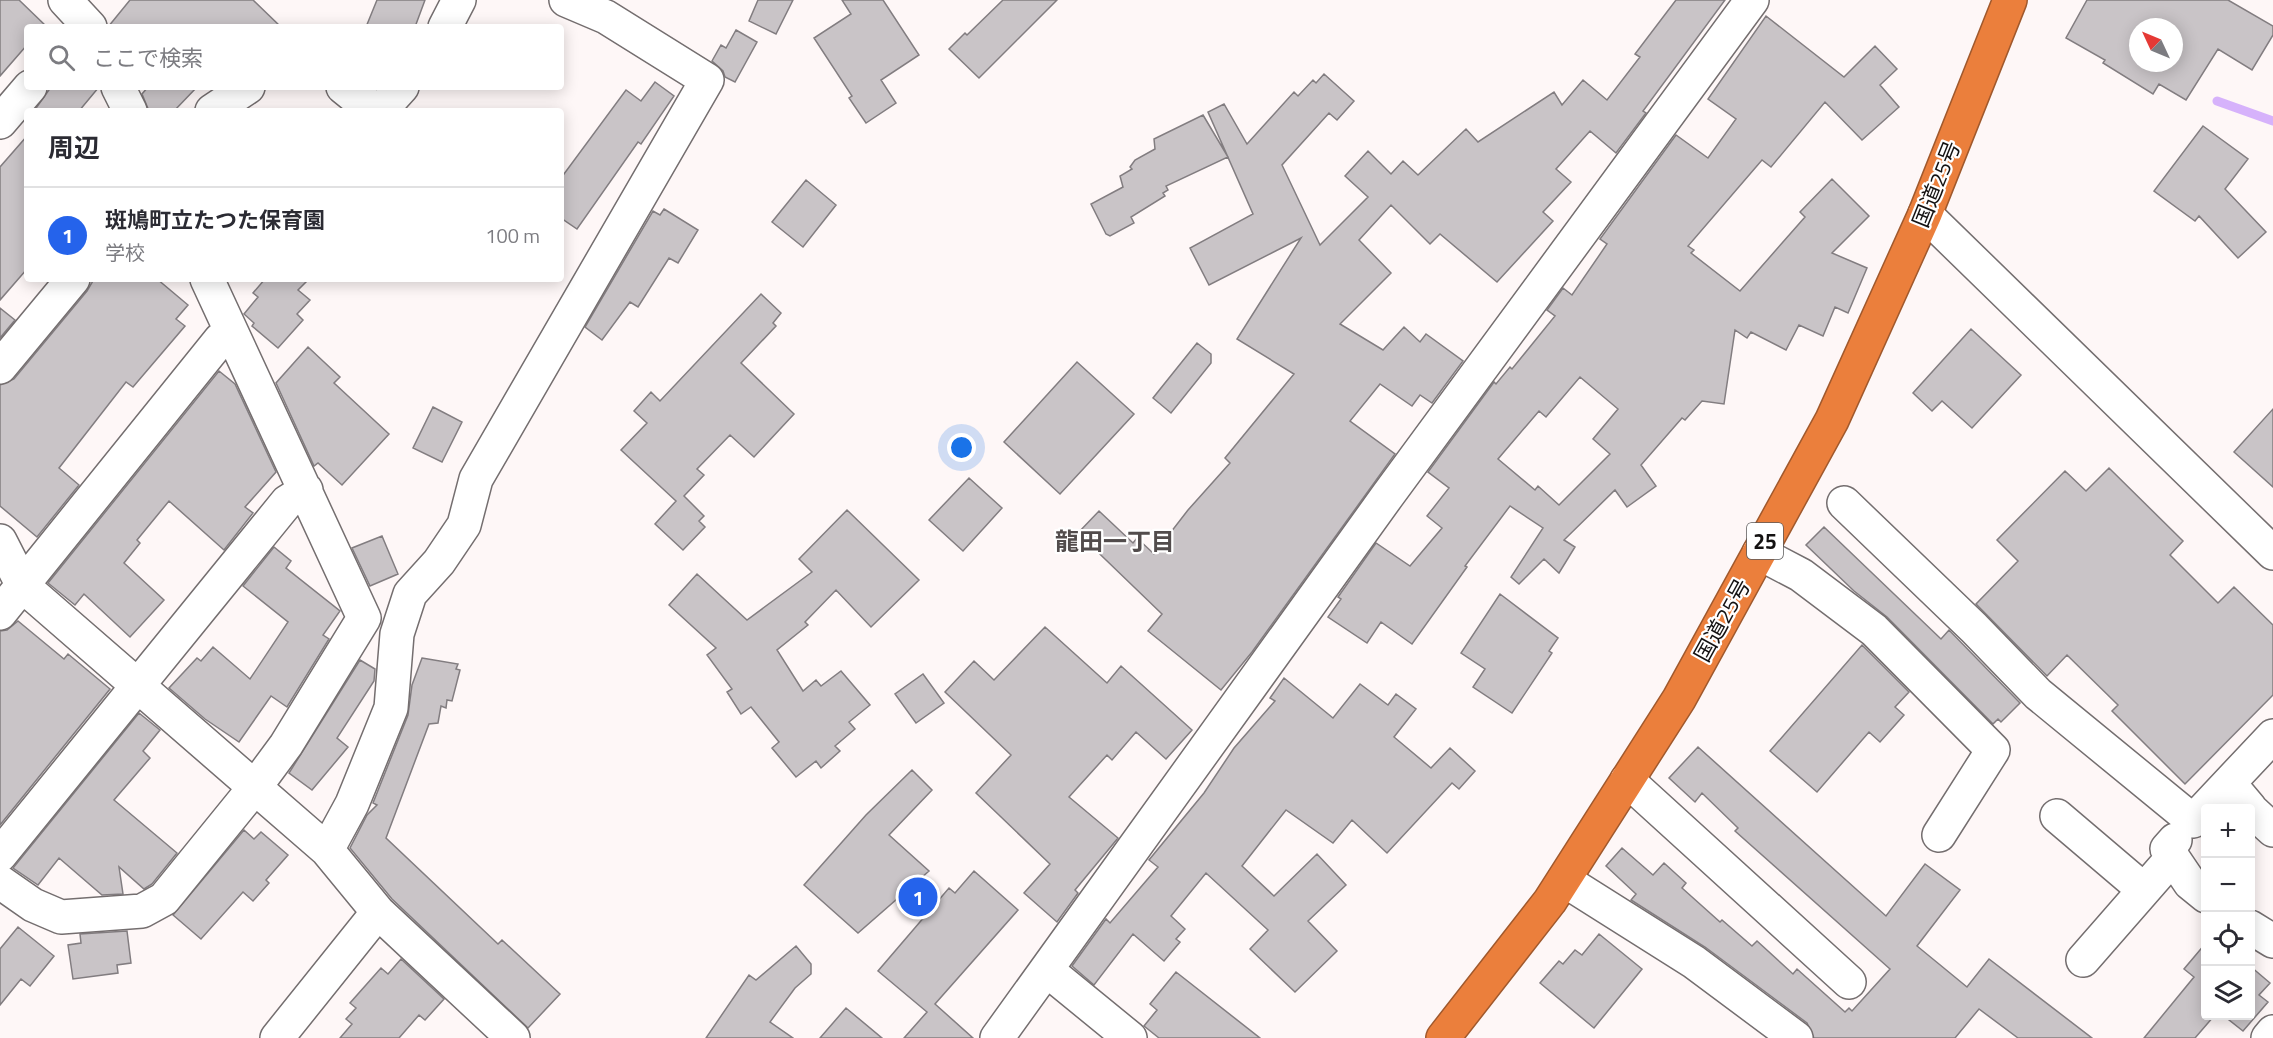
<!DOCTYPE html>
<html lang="ja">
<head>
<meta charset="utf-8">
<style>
  body { margin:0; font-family:"Titillium Web","Noto Sans JP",sans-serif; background:#f2f2f3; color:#2b2b33 }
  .controls { position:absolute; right:18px; bottom:18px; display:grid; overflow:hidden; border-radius:6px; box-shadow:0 3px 15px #0003 }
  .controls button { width:54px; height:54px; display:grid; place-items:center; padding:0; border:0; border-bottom:2px solid #e1e1e2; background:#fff; color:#2b2b33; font:30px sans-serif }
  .compass { position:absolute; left:2129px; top:18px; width:54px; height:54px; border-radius:50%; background:#fff; box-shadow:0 3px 15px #0003; rotate:314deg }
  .you { position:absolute; left:962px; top:448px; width:21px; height:21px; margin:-15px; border:4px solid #fff; border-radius:50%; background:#1a73e8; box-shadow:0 0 0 9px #1a73e833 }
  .badge { display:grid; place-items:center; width:39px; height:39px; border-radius:50%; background:#2563eb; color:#fff; font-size:20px; font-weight:700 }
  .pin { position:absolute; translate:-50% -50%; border:3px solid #fff; box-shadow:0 2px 6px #0006 }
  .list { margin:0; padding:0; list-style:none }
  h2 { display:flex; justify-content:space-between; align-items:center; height:78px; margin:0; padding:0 24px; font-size:26px }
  h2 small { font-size:20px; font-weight:400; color:#7c7c81 }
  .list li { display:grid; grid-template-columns:39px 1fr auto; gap:18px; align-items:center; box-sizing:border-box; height:96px; padding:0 24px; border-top:2px solid #e1e1e2 }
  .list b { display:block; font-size:22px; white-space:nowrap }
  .list p { margin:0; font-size:20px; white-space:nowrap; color:#7c7c81 }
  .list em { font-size:20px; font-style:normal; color:#7c7c81 }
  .icon { flex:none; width:33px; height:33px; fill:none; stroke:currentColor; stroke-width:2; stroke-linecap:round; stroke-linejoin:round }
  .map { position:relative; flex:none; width:2273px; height:1038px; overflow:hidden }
  .search { position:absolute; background:#fff; box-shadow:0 3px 15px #0003; left:24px; top:24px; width:540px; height:66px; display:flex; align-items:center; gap:15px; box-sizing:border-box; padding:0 21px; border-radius:6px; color:#7c7c81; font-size:22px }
  .panel { position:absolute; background:#fff; box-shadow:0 3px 15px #0003; left:24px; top:108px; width:540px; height:174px; border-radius:6px }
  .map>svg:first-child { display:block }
</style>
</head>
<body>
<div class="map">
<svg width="2273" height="1038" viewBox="0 0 2273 1038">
  <rect width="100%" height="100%" fill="#fef7f7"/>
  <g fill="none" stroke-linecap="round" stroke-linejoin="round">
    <path stroke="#d6b2fb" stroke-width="9" d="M2217,101L2273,121"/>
  </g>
  <path fill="#c9c4c7" stroke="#827d80" stroke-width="1.5" fill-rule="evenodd" d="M0,0H19L47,27H27V45L0,76Z
    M130,0H253L281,27H108Z
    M377,0H425L415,27H366Z
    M758,0H793L776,34L749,21Z
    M842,0H883L919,55L881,80L896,103L866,123L849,98L852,96L814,38L851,14Z
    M1003,0H1057L979,78L949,49L965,33L967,35Z
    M1676,0H1725L1643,111L1646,113L1616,153L1590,131L1556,169L1571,182L1543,212L1553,221L1497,282L1440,234L1430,244L1391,205L1359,240L1391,273L1340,324L1383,350L1404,327L1420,342L1426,334L1463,361L1432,403L1420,395L1412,406L1380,384L1350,421L1395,454L1252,652L1221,690L1148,631L1162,614L1078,533L1099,511L1133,543L1137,538L1154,554L1188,510L1230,463L1225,458L1294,374L1237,339L1301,238L1209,285L1190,248L1253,214L1208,112L1224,104L1247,144L1294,92L1298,96L1313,80L1316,83L1324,74L1354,101L1337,120L1329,113L1282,165L1320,245L1368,197L1345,176L1368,151L1391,174L1403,161L1418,175L1466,129L1478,142L1554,92L1562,105L1583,80L1607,100L1640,57L1635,54Z
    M2087,0H2228L2273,26V35L2252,70L2218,49L2186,100L2159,84L2153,94L2103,63L2105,60L2066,38ZM2138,27H2174V63H2138Z
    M1766,16L1844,77L1875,46L1897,69L1880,85L1899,107L1862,140L1825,102L1771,167L1762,160L1688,246L1694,250L1691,253L1740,291L1805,217L1800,212L1832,179L1869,216L1832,253L1867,268L1848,313L1835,307L1823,336L1799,325L1786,350L1751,332L1747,338L1735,330L1724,404L1702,401L1685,420L1682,418L1641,465L1656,486L1627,507L1615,490L1564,540L1575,547L1559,573L1544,559L1519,584L1511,577L1543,528L1510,506L1465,566L1467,567L1412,644L1381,622L1367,643L1328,617L1341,599L1338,597L1376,543L1410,566L1442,528L1427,516L1449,488L1428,472L1494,382L1496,384L1510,367L1512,369L1555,316L1547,310L1563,288L1572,295L1607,244L1600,239L1676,135L1708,158L1736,119L1708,99ZM1580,377L1618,409L1593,439L1610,454L1559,505L1538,486L1535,490L1498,459L1539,411L1546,417Z
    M736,30L757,42L735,82L725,77L723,71L712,61L721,45L726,48Z
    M655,82L674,96L641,144L638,142L577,229L561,218V178L626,90L641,101Z
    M51,87H99L79,111H34Z
    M148,87H197L174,111H149L142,94Z
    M1203,115L1228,157L1166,186L1168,190L1163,193L1165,196L1131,217L1134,223L1110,236L1106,234L1091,204L1123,187L1120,176L1132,169L1130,167L1135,160L1155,149L1154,139Z
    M2203,126L2248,159L2225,189L2266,232L2238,258L2199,216L2195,221L2154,191Z
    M27,136V269L0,300V167Z
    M806,180L836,205L803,247L772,222Z
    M664,209L698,230L678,263L669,258L638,307L630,302L602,340L585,327L653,211L660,215Z
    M94,279H157L188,305L176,319L185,326L133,387L126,382L59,468L79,485L37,537L0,506V385L14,379L87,291Z
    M265,279H309L298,290L310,300L297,314L303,320L278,348L252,326L254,323L244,314L258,297L253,293Z
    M761,294L781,313L773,323L776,326L741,363L794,414L754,457L730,435L697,469L704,475L684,496L704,516L699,521L705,527L683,550L655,524L676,501L621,450L647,423L634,411L651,392L660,401Z
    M0,308L15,320L0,338Z
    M1971,329L2021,375L1972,428L1942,401L1932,411L1913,393Z
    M1197,343L1211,354V363L1171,413L1153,398Z
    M308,347L340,377L334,383L389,434L342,485L318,463L314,466L276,383Z
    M1077,362L1134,414L1060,494L1004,442Z
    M219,371L235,384L276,472L245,507L253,513L224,550L169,501L137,540L140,543L124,563L164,600L130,637L84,594L75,605L48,583Z
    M433,407L462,422L442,462L413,448Z
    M2273,409V487L2234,452Z
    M2109,468L2183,541L2170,555L2218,603L2234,587L2273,625V695L2185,784L2112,711L2118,705L2067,655L2047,676L1976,604L2018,561L1997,540L2065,471L2086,491Z
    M969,478L1002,508L963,551L929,520Z
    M847,510L919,580L871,627L836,590L805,622L808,625L777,650L803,691L816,680L821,686L841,671L870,705L849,722L855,729L835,746L840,751L821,768L816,761L796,777L772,748L779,742L751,707L741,714L727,692L732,689L707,655L716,648L669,605L697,574L747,620L812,572L799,559Z
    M1824,527L1941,639L1949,630L2020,703L2001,722L1998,719L1993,724L1887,617L1854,591L1806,545Z
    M382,536L398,574L370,586L352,548Z
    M274,547L291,561L286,568L340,611L323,635L329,639L287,707L271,696L239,742L205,719L169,688L197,658L201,661L213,647L250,679L288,622L243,586Z
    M1500,594L1558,638L1549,651L1552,653L1512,713L1473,687L1485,669L1461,653Z
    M18,621L64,659L68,654L110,689L0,825V631L7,630Z
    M1045,627L1107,683L1121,666L1192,730L1166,759L1136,732L1112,760L1107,755L1069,797L1118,838L1075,890L1078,893L1057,922L1024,893L1050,864L976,793L1011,755L945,692L974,661L994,680Z
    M1862,645L1909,692L1895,707L1904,715L1880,742L1869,732L1817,792L1770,751Z
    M422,658L458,664L456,669L460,670L452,701L447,700L446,708L441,706L438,723L429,724L386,838L498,944L502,940L560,994L528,1028L392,899L350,848L367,815L377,805L373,803L408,715L412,685Z
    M360,660L375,669L374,681L337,738L348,747L312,790L289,773Z
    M923,674L944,703L916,723L895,694Z
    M1284,678L1333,718L1360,684L1388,705L1396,694L1416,709L1394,737L1431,768L1450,748L1475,771L1459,789L1452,783L1387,853L1352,820L1333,843L1286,810L1242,866L1274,896L1317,854L1346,885L1308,921L1337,951L1295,992L1250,949L1268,930L1206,873L1171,916L1185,929L1176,939L1180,942L1164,961L1133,934L1094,985L1072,966L1106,919L1110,923L1158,867L1149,860L1204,793L1234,748L1275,701L1270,698Z
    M139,713L160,730L143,751L150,758L114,800L177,853L152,884L144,889L119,867L123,894L102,895L59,858L38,885L13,868Z
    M1698,747L1886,916L1925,864L1960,890L1917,946L1967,987L1989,959L2092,1038H2018L1979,1009L1955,1038H1814L1807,1023L1705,947L1631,900L1636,894L1606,866L1622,848L1653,875L1664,863L1686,883L1682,888L1720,922L1722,920L1752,946L1757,941L1793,974L1797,969L1845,1012L1849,1008L1852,1011L1890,969L1735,831L1738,828L1702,793L1695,802L1669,778Z
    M912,770L932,790L889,835L929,871L858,933L804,885L866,815Z
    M244,830L254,839L261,832L288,855L266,880L269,883L253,901L243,892L201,939L173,915Z
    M974,871L1018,910L935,1004L973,1038H904L927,1012L878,971L949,888L955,893Z
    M18,927L54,956L30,986L21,979L0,1005V949Z
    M127,931L131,963L117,965L118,973L73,979L68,945L81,943L80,934Z
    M1599,934L1642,969L1594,1028L1540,983L1559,961L1563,964L1575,950L1582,955Z
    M2205,944V1016H2214L2195,1038H2144L2194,977L2184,969Z
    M796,946L811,964V974L795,988L770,1022L793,1038H706L749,975L756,980Z
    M401,959L444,999L425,1020L419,1015L399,1038H340L352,1024L346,1019L356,1008L350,1003L381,968L388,974Z
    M2250,966L2270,983L2259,995L2268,1002L2243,1031L2224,1016H2250Z
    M1176,972L1260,1038H1159L1144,1026L1157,1010L1150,1004Z
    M846,1008L882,1038H820Z"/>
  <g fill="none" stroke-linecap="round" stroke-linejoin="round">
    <defs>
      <path id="minor" d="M65,0L90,27
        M445,27L459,0
        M118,87L130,111
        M343,87L364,104L382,109L402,87
        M212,111L248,87
        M0,122L30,87
        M1925,214L2273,553
        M0,367L73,279
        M1844,503L1974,628L2038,694L2193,821L2273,736
        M0,541L23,586L327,850L378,912L513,1038
        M1759,553L1801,575L1874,630L1993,750L1939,835
        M0,613L220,340L231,331
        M1627,780L1849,982
        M2229,783L2250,808
        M2250,809L2273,830
        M2057,816L2144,890
        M2175,840L2167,849L2190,883L2206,896
        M327,850L352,804L391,708L397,634L410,594L439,562L464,525L476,479L707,80L606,17L566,0
        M0,855L287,502L306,490
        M1564,880L1694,962L1796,1038
        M0,882L33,905L61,917L142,911L164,899L255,787L286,745L364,618L207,279
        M2250,927L2273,941
        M2083,960L2173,857
        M1048,971L1130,1038
        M277,1038L378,912
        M997,1038L1388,495L1752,0
        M2268,1038L2273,1032"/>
      <path id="highway" d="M1443,1038L1550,901L1679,699L1832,420L1925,214L2010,0"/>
    </defs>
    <use href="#minor" stroke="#746e6f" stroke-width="36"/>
    <use href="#highway" stroke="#a0592d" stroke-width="36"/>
    <use href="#minor" stroke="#fff" stroke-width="33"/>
    <use href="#highway" stroke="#eb7f3c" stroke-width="33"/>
  </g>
  <g text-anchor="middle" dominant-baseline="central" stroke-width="4.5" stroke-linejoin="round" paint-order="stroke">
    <rect fill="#fff" stroke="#5a5959" stroke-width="1.5" x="1747" y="523" width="36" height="36" rx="4.5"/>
    <g font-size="21" font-weight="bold" fill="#141212">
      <text x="1765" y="541">25</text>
    </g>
    <g font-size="22" fill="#141212" stroke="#fff">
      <text transform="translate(1936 184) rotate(-68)">国道25号</text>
      <text transform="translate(1722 620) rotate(-61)">国道25号</text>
    </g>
    <g font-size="24" font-weight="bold" fill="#524c4c" stroke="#fff">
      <text x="1115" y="541">龍田一丁目</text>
    </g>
  </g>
</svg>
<div class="controls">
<button>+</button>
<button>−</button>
<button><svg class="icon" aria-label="locate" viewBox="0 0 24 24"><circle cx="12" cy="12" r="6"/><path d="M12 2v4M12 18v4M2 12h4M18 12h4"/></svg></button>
<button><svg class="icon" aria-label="layers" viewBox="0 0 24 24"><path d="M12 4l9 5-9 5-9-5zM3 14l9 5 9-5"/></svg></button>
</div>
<svg class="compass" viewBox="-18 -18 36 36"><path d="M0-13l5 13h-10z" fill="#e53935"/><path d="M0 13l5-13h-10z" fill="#7c7c81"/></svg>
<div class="you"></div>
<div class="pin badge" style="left:918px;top:897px">1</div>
<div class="search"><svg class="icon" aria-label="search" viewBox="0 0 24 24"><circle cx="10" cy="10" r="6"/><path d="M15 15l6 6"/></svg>ここで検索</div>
<section class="panel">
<h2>周辺<small></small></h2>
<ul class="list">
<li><span class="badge">1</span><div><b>斑鳩町立たつた保育園</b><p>学校</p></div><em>100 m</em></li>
</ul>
</section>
</div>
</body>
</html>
